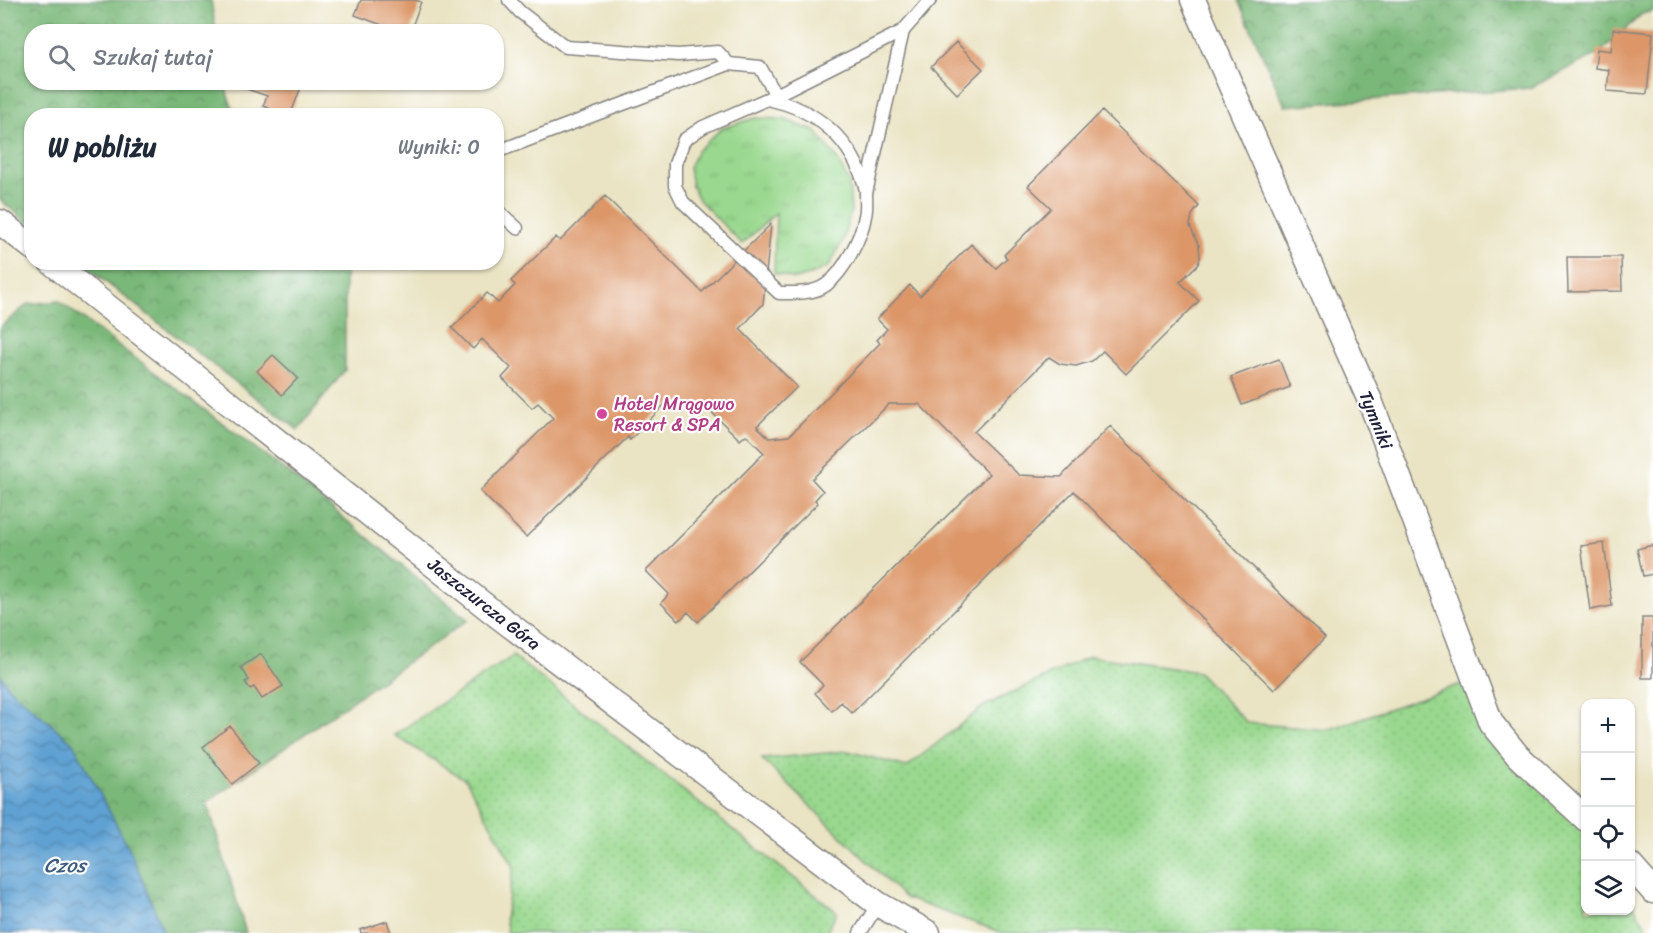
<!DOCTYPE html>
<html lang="pl">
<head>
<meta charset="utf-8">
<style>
  body { margin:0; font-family:Sriracha,sans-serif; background:#f2f2f3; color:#1f2937 }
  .controls { position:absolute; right:18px; bottom:18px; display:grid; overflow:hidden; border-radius:12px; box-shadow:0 2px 4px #0004 }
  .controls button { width:54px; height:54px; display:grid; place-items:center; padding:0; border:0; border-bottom:2px solid #e0e1e3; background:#fff; color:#1f2937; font:30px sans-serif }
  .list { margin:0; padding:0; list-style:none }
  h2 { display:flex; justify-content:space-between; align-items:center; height:78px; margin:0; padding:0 24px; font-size:26px }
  h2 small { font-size:20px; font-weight:400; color:#747a83 }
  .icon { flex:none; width:33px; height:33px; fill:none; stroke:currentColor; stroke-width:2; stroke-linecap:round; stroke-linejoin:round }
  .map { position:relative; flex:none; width:1653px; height:933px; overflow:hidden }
  .search { position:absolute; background:#fff; box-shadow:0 2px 4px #0004; left:24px; top:24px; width:480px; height:66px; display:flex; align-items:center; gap:15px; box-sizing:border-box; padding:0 21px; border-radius:24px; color:#747a83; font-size:22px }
  .panel { position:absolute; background:#fff; box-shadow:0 2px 4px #0004; left:24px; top:108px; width:480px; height:162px; border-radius:24px }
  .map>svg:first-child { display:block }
</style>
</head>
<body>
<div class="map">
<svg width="1653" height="933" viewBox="0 0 1653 933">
  <defs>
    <pattern id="grass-tufts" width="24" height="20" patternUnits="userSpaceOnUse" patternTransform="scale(1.5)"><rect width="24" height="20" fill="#99d88e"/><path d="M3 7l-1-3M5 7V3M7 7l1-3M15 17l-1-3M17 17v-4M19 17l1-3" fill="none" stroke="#84b97b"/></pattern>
    <pattern id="forest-crowns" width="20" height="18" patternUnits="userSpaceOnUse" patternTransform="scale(1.5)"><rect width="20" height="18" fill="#7ab879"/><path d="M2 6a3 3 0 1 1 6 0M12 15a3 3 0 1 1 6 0" fill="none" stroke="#649564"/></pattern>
    <pattern id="park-dots" width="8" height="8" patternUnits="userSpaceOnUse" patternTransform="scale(1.5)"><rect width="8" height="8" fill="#99d88e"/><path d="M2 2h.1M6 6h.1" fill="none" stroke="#84b97b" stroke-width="1.8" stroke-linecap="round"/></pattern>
    <pattern id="water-waves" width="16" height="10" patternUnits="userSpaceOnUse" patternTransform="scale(1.5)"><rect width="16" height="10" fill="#5fa1d3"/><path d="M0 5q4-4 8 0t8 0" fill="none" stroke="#4e83ac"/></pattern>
  </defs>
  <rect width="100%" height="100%" fill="#fff"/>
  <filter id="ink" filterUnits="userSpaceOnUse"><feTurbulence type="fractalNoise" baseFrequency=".0167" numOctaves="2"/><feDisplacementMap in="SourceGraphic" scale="12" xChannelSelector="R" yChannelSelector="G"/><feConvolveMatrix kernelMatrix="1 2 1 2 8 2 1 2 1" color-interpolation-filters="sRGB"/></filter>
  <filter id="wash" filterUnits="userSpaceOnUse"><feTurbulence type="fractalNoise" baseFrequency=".008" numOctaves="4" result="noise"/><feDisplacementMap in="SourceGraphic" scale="24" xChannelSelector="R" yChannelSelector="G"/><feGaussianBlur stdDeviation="1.35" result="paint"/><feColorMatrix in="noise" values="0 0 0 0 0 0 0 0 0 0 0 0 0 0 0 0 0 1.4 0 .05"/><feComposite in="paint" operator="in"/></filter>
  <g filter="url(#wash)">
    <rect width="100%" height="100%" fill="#eae4c4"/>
    <path fill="url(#grass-tufts)" stroke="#5e7d64" stroke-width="1.5" d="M755,118L783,119L815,131L836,157L849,183L851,211L843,240L829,266L813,274L795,279L774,273L776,213L742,244L700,201L692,187L689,167L697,151L722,128Z"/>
    <path fill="url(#forest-crowns)" stroke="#4e6d5a" stroke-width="1.5" d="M0,0H211L216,31L32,32V82L225,83L228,96L235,115L32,116L31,225L0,200Z
      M1238,0H1653V11L1642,14L1598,54L1530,88L1285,106Z
      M81,263H335L345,273V370L298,430Z
      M59,301L289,473L468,620L207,802L246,933H164L0,674V327L28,304Z"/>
    <path fill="url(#park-dots)" stroke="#5e7d64" stroke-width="1.5" d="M513,656L837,912L826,933H508L505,918L514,867L466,780L394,735Z
      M1090,656L1198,672L1247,723L1327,730L1473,680L1585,828L1586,910H1630L1631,901L1650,933H1003L905,898L762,759L848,751L907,767L984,706Z"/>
    <path fill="url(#water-waves)" stroke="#406287" stroke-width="1.5" d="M0,674L9,688L73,743L130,850L164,933H0Z"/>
    <g id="blocks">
      <path fill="#dc9667" d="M361,0H415L421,2L410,32H379L382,25L355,15Z
        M1613,29L1653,33L1647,94L1607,91L1609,70L1595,68L1597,49L1611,51Z
        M956,42L983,69L957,94L931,67Z
        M243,82H303L290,116L263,106L267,96L241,87Z
        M1102,111L1199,206L1192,215L1190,226L1199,246L1200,258L1198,264L1180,282L1199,301L1126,374L1103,351L1092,361L1076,366L1060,364L1049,357L974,432L1019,475L1061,477L1110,426L1325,638L1274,690L1074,491L852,713L841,702L832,711L815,693L823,685L800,662L989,474L919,404H889L812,479L823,491L815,500L818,503L698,622L688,612L679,621L661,603L669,594L646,571L764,453L746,435L740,440L701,402L690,407H686L680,403L673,410L666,403L630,440L628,437L526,537L480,491L553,418L538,403L532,408L502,378L511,368L482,339L473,349L452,328L487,293L498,303L515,285L511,281L556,237L560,241L605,196L702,292L771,224L763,304L740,329L797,387L757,426L769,438L789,436L880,343L877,340L887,329L877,319L910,285L920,296L971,244L996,268L1007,258L1004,255L1051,208L1028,186Z
        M1567,257H1621L1622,291L1568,292Z
        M273,355L298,378L282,395L257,371Z
        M1279,359L1290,387L1242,405L1231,377Z
        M1604,543L1612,606L1590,610L1581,546Z
        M1653,545V574L1643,576L1637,549Z
        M1642,618H1653V678H1642Z
        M261,654L283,686L262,699L254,687L250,689L245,682L249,680L241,667Z
        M230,726L259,763L232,784L203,747Z
        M387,921L391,933H361L360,930Z"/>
    </g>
  </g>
  <g filter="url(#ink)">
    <use href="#blocks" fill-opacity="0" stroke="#868380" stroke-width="1.5"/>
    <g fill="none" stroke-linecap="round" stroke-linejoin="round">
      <defs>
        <path id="service" d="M509,0L520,12L566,47L678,55L718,52L729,64
          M903,31L866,193C866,200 867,209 865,216C862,237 843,273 826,285C813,294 794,293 779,293L683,202L675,186V164L684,140L703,127L776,95L903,31L930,0
          M767,99C817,109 853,140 866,190
          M496,152L729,64L760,67L776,95
          M496,209L517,228
          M860,933L878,904"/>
        <path id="minor" d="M1193,0L1371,403L1491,723L1518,756L1586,819
          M0,222L32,247
          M51,262L498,616L878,904L928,933
          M1630,865L1653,891"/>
      </defs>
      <use href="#service" stroke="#868380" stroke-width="15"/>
      <use href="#minor" stroke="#868380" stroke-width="27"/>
      <use href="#service" stroke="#fff" stroke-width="12"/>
      <use href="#minor" stroke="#fff" stroke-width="24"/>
    </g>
  </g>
  <circle fill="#d1479c" stroke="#fff" stroke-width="2" cx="602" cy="414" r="6"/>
  <g text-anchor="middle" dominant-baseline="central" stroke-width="4.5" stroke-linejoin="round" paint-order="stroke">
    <g font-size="18" fill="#b23c85" stroke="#fff" text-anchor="start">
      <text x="614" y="404">Hotel Mrągowo<tspan x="614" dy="21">Resort &amp; SPA</tspan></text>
    </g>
    <g font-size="18" fill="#22223b" stroke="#fff">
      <text transform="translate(1376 420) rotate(68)">Tymniki</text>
      <text transform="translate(484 604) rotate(38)">Jaszczurcza Góra</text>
    </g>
    <g font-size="20" font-style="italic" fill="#3d5b7f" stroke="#fff">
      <text x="65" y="865">Czos</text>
    </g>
  </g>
</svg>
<div class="controls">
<button>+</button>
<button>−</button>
<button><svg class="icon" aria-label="locate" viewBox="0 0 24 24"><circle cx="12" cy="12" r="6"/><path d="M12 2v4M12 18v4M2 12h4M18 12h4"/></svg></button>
<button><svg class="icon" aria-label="layers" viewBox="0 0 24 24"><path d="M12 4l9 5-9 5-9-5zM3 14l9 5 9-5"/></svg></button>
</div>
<div class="search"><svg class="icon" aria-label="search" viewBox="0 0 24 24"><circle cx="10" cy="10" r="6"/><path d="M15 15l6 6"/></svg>Szukaj tutaj</div>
<section class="panel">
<h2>W pobliżu<small>Wyniki: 0</small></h2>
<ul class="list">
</ul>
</section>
</div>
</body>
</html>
